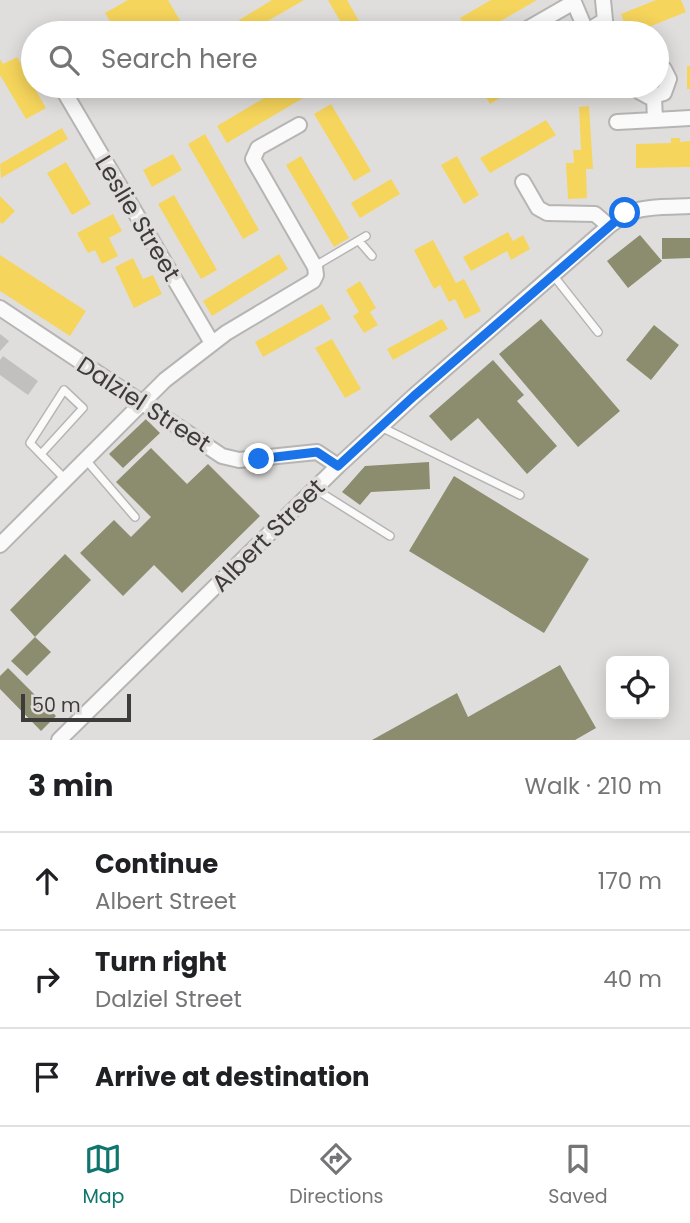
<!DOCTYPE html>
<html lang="en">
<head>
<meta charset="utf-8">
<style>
  body { margin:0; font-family:Poppins,sans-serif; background:#f6f6f6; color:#202124 }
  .controls { position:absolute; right:21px; bottom:21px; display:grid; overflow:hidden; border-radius:10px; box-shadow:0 4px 18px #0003 }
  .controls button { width:63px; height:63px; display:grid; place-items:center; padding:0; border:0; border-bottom:2px solid #e0e0e0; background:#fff; color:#202124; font:35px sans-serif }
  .scale { position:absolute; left:21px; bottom:18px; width:110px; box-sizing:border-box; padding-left:7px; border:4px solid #3d3c3b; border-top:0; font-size:19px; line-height:24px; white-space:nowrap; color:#3d3c3b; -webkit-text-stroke:5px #e1dddc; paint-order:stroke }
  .stop { position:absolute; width:21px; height:21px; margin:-16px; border:5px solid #1a73e8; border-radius:50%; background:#fff }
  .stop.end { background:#1a73e8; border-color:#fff; box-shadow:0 2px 7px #0008 }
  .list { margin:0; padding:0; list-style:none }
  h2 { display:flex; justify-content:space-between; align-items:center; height:91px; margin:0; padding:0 28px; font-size:30px }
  h2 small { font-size:23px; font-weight:400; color:#757577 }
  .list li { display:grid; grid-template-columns:46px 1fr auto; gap:21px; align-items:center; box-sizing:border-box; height:98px; padding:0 28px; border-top:2px solid #e0e0e0 }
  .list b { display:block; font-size:26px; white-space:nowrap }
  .list p { margin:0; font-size:23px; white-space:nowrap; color:#757577 }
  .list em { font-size:23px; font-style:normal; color:#757577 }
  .icon { flex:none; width:38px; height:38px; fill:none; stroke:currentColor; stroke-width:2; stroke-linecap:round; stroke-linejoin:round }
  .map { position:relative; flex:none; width:690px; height:740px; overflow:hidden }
  .search { position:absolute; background:#fff; box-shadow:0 4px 18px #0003; left:21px; right:21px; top:21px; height:77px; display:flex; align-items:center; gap:18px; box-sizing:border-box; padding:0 24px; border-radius:38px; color:#757577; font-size:26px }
  .sheet { height:385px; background:#fff }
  nav { display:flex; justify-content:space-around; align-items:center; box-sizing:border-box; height:98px; border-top:2px solid #e0e0e0; background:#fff; font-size:19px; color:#757577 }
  nav a { display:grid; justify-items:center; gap:4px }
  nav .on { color:#0f766e }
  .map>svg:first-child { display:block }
</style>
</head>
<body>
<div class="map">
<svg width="690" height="740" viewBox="0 0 690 740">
  <rect width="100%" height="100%" fill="#e0dedd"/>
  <path fill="#f6d55c" d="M128,0H168L181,22L160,33H123L122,31L117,33L105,13Z
    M272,0H304L247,33L239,20Z
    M328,0H347L363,28L354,33H347Z
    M491,0H537L480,33H469L460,18Z
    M656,0H681L686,12L634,33H628L621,14Z
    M17,57L46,108L26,119L0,75V59L3,64Z
    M687,66H690V89H687Z
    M284,86H312L315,91L227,143L217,126Z
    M479,86H520L490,104Z
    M331,104L371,171L354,181L314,114Z
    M589,106L593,169H586L587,198L568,199L566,163H574L573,150H581L579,107Z
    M546,120L556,135L490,173L480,158Z
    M62,128L68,139L1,178L0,164Z
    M205,134L259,230L243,239L188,144Z
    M671,138H680V142L690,141V167L636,168V144L671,143Z
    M173,154L182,170L152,187L143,170Z
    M301,156L349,238L334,247L286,165Z
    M457,156L479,195L464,204L441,165Z
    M66,162L91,204L72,215L47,173Z
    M391,179L400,194L360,218L351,203Z
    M174,195L217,270L201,279L158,204Z
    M0,196L15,211L2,224L0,222Z
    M113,214L122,231L109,238L118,256L102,264L95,250L88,253L77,233Z
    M508,232L513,241L523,235L530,249L511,260L507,251L471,271L463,257Z
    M433,240L456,283L464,279L481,311L465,319L455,299L449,302L440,285L434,289L414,250Z
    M279,254L288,269L212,316L203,301Z
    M0,255L86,311L70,336L0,291Z
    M133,258L143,279L153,275L162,294L134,308L115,267Z
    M360,281L376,308L370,312L378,325L364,333L353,316L359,312L346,290Z
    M322,304L331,319L263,357L255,342Z
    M442,319L448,329L393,360L387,349Z
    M332,339L361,389L345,398L315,348Z"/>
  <path fill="#8c8c6e" d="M640,235L662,261L628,288L607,261Z
    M662,238H690V258L662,259Z
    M541,319L620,411L578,447L499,354Z
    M654,325L679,345L651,380L626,360Z
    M493,360L524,395L517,401L557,446L527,474L478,418L451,441L429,416Z
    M146,419L160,433L123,468L109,454Z
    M151,448L187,484L208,464L260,516L182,593L154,565L123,596L80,553L114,520L131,537L151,517L116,482Z
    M429,462L430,489L371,492L360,505L342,492L365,466Z
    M454,476L589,559L544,633L409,551Z
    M65,554L91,580L35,637L10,610Z
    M35,637L51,652L27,676L11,661Z
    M560,665L596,728L575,740H372L457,693L468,717Z
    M8,668L56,716L41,731L0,689V676Z"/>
  <path fill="#c1c0bf" d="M0,334L9,341L0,351Z
    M3,356L38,381L28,395L0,375V360Z"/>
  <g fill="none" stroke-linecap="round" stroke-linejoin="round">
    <defs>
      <path id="service" d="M359,241L372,256
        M315,266L366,236
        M553,275L598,332
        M381,427L520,495
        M41,454L83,408L64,390L30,443L65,479
        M86,460L135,517
        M315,489L390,536"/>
      <path id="minor" d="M573,0L587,33
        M586,32L605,20L603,0
        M520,33L574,2
        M637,86L640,92L649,97L664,93L669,79L664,69L657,65
        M65,93L212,343
        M655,120L690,118
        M617,122L655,120L654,97
        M523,182L538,208L547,213L595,214L609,226
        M0,308L222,456L239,460L317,452L338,466
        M0,545L165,380L226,333L313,281L316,275L315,267L253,159L258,148L299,125
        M59,740L338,466L414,396L609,226C638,203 655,208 690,206"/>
    </defs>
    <use href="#service" stroke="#b6b5b4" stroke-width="10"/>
    <use href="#minor" stroke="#b6b5b4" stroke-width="18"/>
    <use href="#service" stroke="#fafafa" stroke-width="7"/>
    <use href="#minor" stroke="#fafafa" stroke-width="14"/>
  </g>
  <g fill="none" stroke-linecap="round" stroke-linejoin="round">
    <path stroke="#1a73e8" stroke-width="9" d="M259,459L317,452L338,466L414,396L625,213"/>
  </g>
  <g text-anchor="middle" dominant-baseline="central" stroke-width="7" stroke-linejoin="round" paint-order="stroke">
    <g font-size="24" fill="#3d3c3b" stroke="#e1dddc">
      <text transform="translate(138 218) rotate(59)">Leslie Street</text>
      <text transform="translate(144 404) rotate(33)">Dalziel Street</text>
      <text transform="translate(268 535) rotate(-45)">Albert Street</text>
    </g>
  </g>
</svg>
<div class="controls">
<button><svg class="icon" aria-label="locate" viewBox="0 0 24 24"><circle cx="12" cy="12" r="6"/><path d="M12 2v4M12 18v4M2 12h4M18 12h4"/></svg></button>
</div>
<div class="scale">50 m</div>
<div class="stop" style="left:625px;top:213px"></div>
<div class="stop end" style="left:259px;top:459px"></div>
<div class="search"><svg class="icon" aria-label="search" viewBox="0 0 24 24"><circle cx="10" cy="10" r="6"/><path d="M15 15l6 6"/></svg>Search here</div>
</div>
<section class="sheet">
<h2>3 min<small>Walk · 210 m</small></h2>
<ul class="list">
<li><svg class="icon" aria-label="ahead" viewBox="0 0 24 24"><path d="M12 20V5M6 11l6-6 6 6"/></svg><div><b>Continue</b><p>Albert Street</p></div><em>170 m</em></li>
<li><svg class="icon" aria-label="right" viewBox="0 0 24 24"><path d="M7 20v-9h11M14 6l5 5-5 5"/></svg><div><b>Turn right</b><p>Dalziel Street</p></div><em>40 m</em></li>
<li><svg class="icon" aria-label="arrive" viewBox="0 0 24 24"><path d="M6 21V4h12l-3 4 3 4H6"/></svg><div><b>Arrive at destination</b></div></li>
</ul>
</section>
<nav>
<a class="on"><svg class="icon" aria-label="map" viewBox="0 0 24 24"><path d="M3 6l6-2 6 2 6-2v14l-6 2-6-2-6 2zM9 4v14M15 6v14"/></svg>Map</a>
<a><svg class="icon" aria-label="directions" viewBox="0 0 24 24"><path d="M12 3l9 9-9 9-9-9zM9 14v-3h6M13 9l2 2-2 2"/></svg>Directions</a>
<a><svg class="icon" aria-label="saved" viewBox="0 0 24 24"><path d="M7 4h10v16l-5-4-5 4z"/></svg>Saved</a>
</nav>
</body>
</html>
